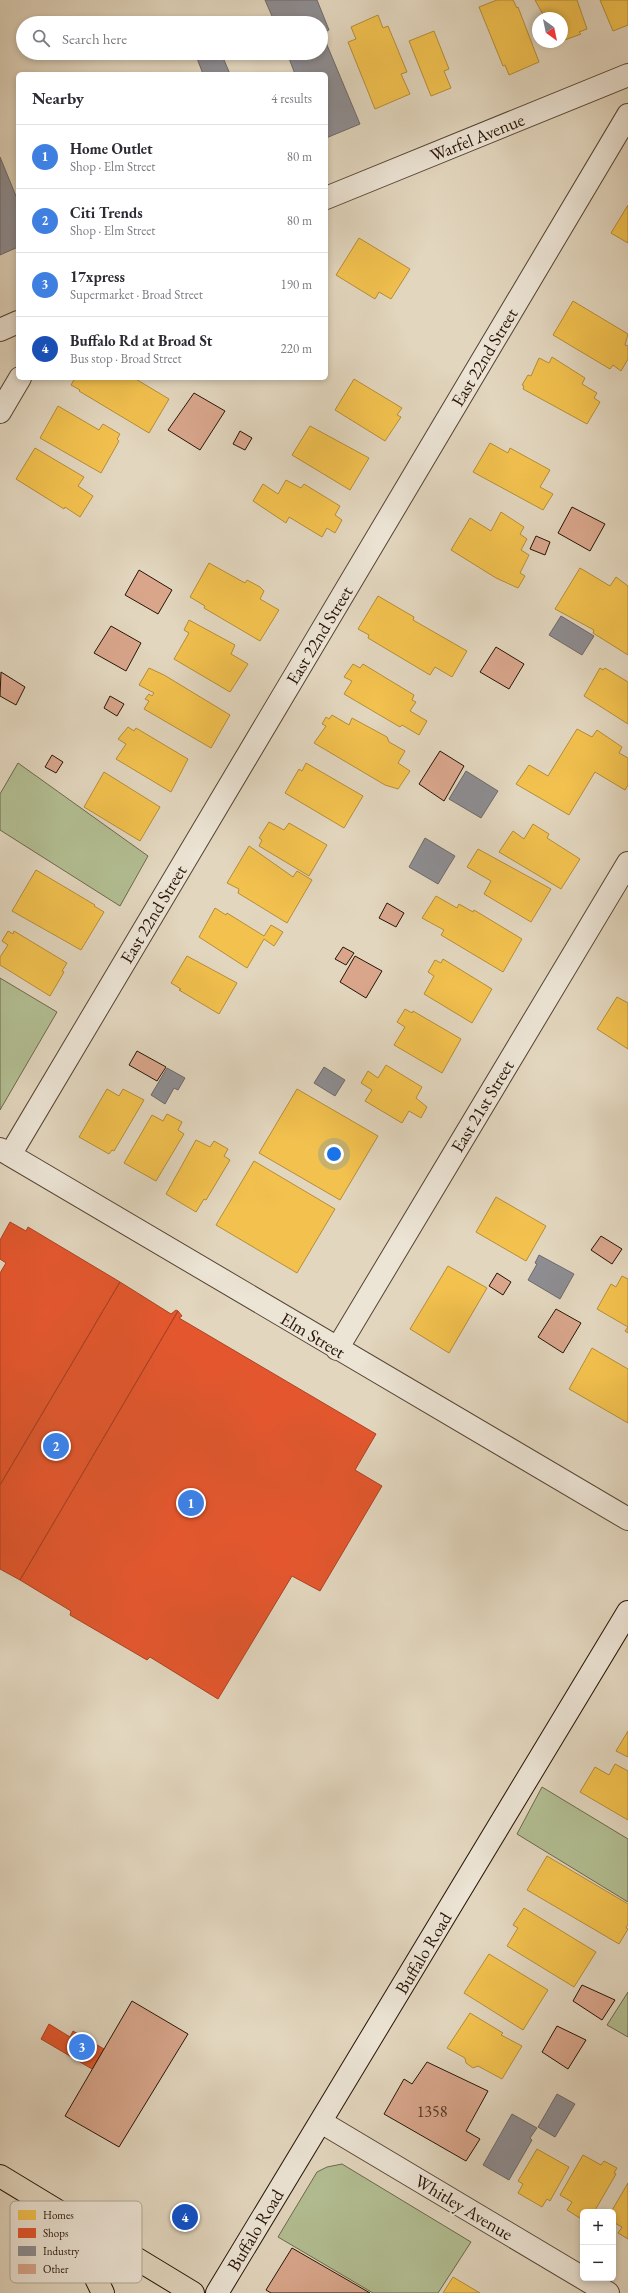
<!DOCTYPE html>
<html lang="en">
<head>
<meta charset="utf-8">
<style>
  body { margin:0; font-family:"EB Garamond",serif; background:#f2f2f3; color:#2b2b33 }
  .controls { position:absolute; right:12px; bottom:12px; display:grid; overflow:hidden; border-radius:6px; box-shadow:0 2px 6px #0003 }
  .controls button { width:36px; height:36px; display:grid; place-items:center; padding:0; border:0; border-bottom:1px solid #e1e1e2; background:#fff; color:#2b2b33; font:20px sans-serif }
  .compass { position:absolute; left:532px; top:12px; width:36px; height:36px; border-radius:50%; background:#fff; box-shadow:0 2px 6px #0003; rotate:147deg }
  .you { position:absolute; left:334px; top:1154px; width:14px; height:14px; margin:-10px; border:3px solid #fff; border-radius:50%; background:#1a73e8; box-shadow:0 0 0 6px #1a73e833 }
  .badge { display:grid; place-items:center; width:26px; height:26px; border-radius:50%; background:#8f2418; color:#fff; font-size:13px; font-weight:700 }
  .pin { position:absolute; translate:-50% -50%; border:2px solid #fff; box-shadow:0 1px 4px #0006 }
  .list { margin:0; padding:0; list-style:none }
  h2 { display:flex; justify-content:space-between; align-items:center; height:52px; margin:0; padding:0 16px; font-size:17px }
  h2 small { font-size:13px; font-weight:400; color:#7c7c81 }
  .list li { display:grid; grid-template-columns:26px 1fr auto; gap:12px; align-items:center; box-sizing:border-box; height:64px; padding:0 16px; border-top:1px solid #e1e1e2 }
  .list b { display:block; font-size:15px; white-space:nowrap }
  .list p { margin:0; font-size:13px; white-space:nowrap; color:#7c7c81 }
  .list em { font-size:13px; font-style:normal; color:#7c7c81 }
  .icon { flex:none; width:22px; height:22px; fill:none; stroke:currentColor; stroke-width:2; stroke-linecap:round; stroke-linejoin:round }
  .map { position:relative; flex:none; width:628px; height:2293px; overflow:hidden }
  .search { position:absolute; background:#fff; box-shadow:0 2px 6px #0003; left:16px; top:16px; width:312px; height:44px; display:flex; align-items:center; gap:10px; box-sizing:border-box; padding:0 14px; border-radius:22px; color:#7c7c81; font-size:15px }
  .panel { position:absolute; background:#fff; box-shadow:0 2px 6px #0003; left:16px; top:72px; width:312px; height:308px; border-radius:6px }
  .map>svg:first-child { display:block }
</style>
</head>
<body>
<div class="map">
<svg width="628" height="2293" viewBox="0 0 628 2293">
  <rect width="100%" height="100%" fill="#e2d6be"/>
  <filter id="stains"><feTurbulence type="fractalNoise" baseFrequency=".005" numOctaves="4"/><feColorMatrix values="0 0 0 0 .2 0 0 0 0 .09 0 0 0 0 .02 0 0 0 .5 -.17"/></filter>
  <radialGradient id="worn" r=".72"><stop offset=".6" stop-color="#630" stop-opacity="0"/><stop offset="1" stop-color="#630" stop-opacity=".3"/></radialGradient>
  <path fill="#b2be92" stroke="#6c694c" d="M18,763L148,856L120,906L0,830V794Z
    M0,978L57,1012L0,1110Z
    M542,1787L628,1839V1902L517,1834Z
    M628,1992V2037L607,2025Z
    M342,2164L471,2242L438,2293H373L278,2237L317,2172L327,2167Z"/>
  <path fill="#f2c14e" stroke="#b58d38" d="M497,0H513L517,8L518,7L539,62L509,75L505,65L503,66L479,7Z
    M535,0H577L587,29L579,32L581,34L562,41V18H545Z
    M600,0H628V25L613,31Z
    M378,15L383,28L388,26L407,72L401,74L410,94L375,109L348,42L356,39L351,27Z
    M434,31L449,69L444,71L451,88L431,96L409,41Z
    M628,205V243L611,233Z
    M359,238L410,269L391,299L379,292L375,299L336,275Z
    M573,301L628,334L625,345L628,346V359L621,371L613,365L610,369L553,335Z
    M552,357L585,378L582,384L597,393L594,398L600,402L587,424L523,389L524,386L522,385L528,375L531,376L539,358L549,363Z
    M75,378H134L169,399L149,433L79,391L80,390L71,385Z
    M354,379L402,408L397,415L401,417L385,441L335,410Z
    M58,406L99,430L103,424L120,434L117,439L119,441L101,473L40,438Z
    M310,426L369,458L350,490L292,455Z
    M490,443L508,453L510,448L550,470L540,487L553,494L543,510L473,472Z
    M35,448L84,477L78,486L93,496L80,517L65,507L64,509L16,479Z
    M286,480L301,488L304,484L340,506L335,515L342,520L335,533L327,528L322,537L289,517L286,523L253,501L263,484L278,494Z
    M501,512L524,527L520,534L527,539L521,550L529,555L520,573L525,576L518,588L496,578L451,550L470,518L491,531Z
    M209,563L245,583L247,580L260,587L264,591L260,599L279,610L260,641L204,608L205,606L190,597Z
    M580,568L610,586L616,577L628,586V655L593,633L594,630L555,609Z
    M378,596L414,617L413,620L467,651L452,677L435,667L430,675L368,638L369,635L358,629Z
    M189,620L235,645L231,654L248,664L230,692L174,659L189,633L184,630Z
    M353,664L360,668L363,664L414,695L412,700L416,702L410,711L427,721L419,735L402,725L400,727L344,694L352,681L344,677Z
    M149,668L164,675L230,715L211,748L144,709L149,701L145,699L149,694L152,696L154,693L139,685Z
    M600,668L603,670L605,668L628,682V724L584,696Z
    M332,715L349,725L352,718L387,737L389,742L405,751L398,763L410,771L398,789L385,785L314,743L326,726L322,724L326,717L329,719Z
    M128,727L134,731L136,728L188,759L171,792L116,759L126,744L118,739Z
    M577,729L592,737L597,730L622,747L619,753L628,758V785L625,790L595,772L569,815L516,784L529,765L548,776Z
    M306,763L363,796L344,828L285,793L299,769L302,771Z
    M104,772L160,807L140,841L84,807Z
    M269,822L284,830L289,823L327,845L309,876L259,846L262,840L259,838Z
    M533,824L549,834L547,838L580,859L561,889L499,852L513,831L524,839Z
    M249,846L293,877L297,871L312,880L287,923L238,893L239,889L227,883Z
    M478,849L551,889L531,922L484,894L491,881L467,867Z
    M36,870L95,905L94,906L104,912L81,950L12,911Z
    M436,896L457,908L459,904L473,912L474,910L522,939L503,972L441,935L444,930L422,918Z
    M215,908L226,915L227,913L264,936L271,925L283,932L274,946L264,939L247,968L199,937Z
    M8,931L13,934L14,931L67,963L62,971L64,972L50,996L0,965V957L8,945L2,941Z
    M187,956L237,983L219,1014L179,990L181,989L171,983Z
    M443,959L492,989L472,1023L424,994L434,976L428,972L435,960L441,963Z
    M617,997L628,1003V1049L597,1029Z
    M405,1009L412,1013L413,1011L461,1039L442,1073L394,1045L405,1027L397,1022Z
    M386,1065L422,1087L416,1098L427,1107L421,1118L409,1111L402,1123L365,1101L372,1090L361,1083L368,1071L378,1078Z
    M107,1089L119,1096L123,1089L144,1100L114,1151L112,1150L109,1154L79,1137Z
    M297,1089L378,1136L340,1200L259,1153Z
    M167,1114L182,1122L178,1130L184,1134L156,1181L124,1163L152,1115L163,1121Z
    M196,1140L210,1147L214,1141L228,1149L224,1156L230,1160L206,1200L204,1199L196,1212L166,1194Z
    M254,1161L335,1209L297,1273L216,1225Z
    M496,1197L546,1226L526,1261L476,1232Z
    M448,1266L487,1288L449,1353L410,1329Z
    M622,1276L628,1279V1333L625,1331L628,1327L597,1309L611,1284L616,1287Z
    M592,1348L628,1369V1423L569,1389Z
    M628,1731V1757L616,1751Z
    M615,1764L628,1771V1820L580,1792L595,1767L609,1775Z
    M547,1856L628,1904V1924L626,1928L628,1929L619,1944L527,1890Z
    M524,1908L596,1952L574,1987L507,1946L518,1928L513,1925Z
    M489,1954L548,1990L523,2030L464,1993Z
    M470,2013L503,2033L501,2035L522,2046L502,2079L478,2066L473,2068L466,2063L465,2058L447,2048Z
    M537,2149L569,2167L550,2201L547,2199L542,2207L518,2193L523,2184L518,2181Z
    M583,2155L601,2165L604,2161L617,2168L614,2173L616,2174L594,2212H583V2220L567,2210L572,2202L560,2195Z
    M628,2183V2239L618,2233L622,2227L613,2222V2212H611Z
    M453,2277L480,2293H443Z"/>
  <path fill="#e4572e" stroke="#ab4322" d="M10,1222L26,1231L28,1227L120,1282L0,1485V1273L6,1263L0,1259V1240Z
    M120,1282L171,1314L176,1310L178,1311L20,1580L0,1569V1485Z
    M178,1311L182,1316L179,1318L376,1434L355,1470L382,1486L320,1591L292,1576L218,1699L150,1657L147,1660L70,1615L71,1611L20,1580Z
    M49,2024L70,2037L73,2031L104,2049L92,2069L41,2039Z"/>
  <path fill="#8d8d92" stroke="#6e6968" d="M265,0H317L329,30L322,33L360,124L326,138V74H295L287,53H321V23H275Z
    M195,53H221L230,74H203Z
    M0,157L18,201V247L0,255Z
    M561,616L594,636L582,655L549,635Z
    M466,771L498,791L481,818L449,799Z
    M425,838L455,856L438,884L409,867Z
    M324,1067L345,1080L335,1096L314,1083Z
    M167,1068L185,1078L178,1090L174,1088L165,1104L151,1095Z
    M539,1255L574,1274L560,1299L528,1280L537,1264L535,1263Z
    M557,2094L575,2104L555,2137L538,2127Z
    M512,2114L537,2128L530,2138L532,2140L509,2180L483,2165Z"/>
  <path fill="#d9a68c" stroke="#271405" d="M194,393L225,411L200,450L168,430Z
    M240,431L252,438L245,450L233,444Z
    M572,507L605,524L590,551L558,533Z
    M536,536L550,542L545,555L530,549Z
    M139,570L172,590L158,614L125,595Z
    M111,626L141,643L126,671L94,653Z
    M496,647L524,664L509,689L480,672Z
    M1,672L25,687L16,705L0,696Z
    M110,696L124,704L117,716L104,708Z
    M440,751L464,766L444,801L419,784Z
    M52,755L63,762L56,773L45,767Z
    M387,903L404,913L396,927L379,918Z
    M343,947L354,953L346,965L335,959Z
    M355,956L382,971L366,998L340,982Z
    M137,1051L166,1067L157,1081L129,1065Z
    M601,1236L622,1249L612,1264L591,1250Z
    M497,1273L511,1282L503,1295L489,1286Z
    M556,1309L581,1323L563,1353L538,1337Z
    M582,1985L615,2000L602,2020L573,2001Z
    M132,2001L188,2034L119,2147L65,2116Z
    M557,2026L586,2040L568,2069L542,2052Z
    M427,2062L488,2091L466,2131L480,2139L466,2161L384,2114L404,2079L412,2084Z
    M292,2248L351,2282L370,2293H271L266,2290Z"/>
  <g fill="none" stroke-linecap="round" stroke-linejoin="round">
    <defs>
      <path id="minor" d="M326,198L628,75
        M0,330L18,322
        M0,412L20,378
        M0,1149L628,1519
        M10,1155L628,115
        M337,1349L628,863
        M321,2122L608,2293"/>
      <path id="secondary" d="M217,2293L628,1612"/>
      <path id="primary" d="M0,2176L193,2293
        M66,2216L103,2293"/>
    </defs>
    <use href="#minor" stroke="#564433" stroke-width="24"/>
    <use href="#secondary" stroke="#271405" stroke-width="24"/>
    <use href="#primary" stroke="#271405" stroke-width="24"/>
    <use href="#minor" stroke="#ece4d5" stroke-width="22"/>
    <use href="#secondary" stroke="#ece4d5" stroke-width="22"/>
    <use href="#primary" stroke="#e2d6be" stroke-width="22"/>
  </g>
  <g text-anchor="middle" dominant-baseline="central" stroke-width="4" stroke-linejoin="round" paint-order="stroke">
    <g font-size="16" fill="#543827">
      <text x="432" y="2111">1358</text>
    </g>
    <g font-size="18" fill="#271405" stroke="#ece4d5">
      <text transform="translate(477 137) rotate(-22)">Warfel Avenue</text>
      <text transform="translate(484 357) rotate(-59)">East 22nd Street</text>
      <text transform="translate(319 635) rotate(-59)">East 22nd Street</text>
      <text transform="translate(153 914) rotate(-59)">East 22nd Street</text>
      <text transform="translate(482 1106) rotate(-59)">East 21st Street</text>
      <text transform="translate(313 1335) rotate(31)">Elm Street</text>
      <text transform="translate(423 1953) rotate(-59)">Buffalo Road</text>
      <text transform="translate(464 2207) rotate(31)">Whitley Avenue</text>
      <text transform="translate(255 2230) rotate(-59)">Buffalo Road</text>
    </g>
  </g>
  <rect x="10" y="2201" width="132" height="82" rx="6" fill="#ece4d5" stroke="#b1a697" stroke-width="1"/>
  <rect x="18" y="2210" width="18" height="10" fill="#f2c14e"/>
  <rect x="18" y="2228" width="18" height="10" fill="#e4572e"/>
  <rect x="18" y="2246" width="18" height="10" fill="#8d8d92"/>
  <rect x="18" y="2264" width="18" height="10" fill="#d9a68c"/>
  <g font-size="11" fill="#271405">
    <text x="43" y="2219">Homes</text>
    <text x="43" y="2237">Shops</text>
    <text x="43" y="2255">Industry</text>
    <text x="43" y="2273">Other</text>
  </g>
  <rect width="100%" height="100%" filter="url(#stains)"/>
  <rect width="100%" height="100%" fill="url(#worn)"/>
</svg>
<div class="controls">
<button>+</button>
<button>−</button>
</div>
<svg class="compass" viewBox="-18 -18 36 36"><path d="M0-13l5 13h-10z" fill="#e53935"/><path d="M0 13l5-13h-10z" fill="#7c7c81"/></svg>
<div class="you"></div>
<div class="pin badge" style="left:191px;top:1503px;background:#3f7fe0">1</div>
<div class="pin badge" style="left:56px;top:1446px;background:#3f7fe0">2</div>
<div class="pin badge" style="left:82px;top:2047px;background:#3f7fe0">3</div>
<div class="pin badge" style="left:185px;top:2217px;background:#1a4fb4">4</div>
<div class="search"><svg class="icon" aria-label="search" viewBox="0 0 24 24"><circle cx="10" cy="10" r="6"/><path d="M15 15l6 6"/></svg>Search here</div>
<section class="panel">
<h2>Nearby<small>4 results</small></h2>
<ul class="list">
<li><span class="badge" style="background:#3f7fe0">1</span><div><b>Home Outlet</b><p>Shop · Elm Street</p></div><em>80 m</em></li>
<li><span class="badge" style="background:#3f7fe0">2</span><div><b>Citi Trends</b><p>Shop · Elm Street</p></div><em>80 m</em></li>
<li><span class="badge" style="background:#3f7fe0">3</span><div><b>17xpress</b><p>Supermarket · Broad Street</p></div><em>190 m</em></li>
<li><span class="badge" style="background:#1a4fb4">4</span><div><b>Buffalo Rd at Broad St</b><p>Bus stop · Broad Street</p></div><em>220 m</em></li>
</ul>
</section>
</div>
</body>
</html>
